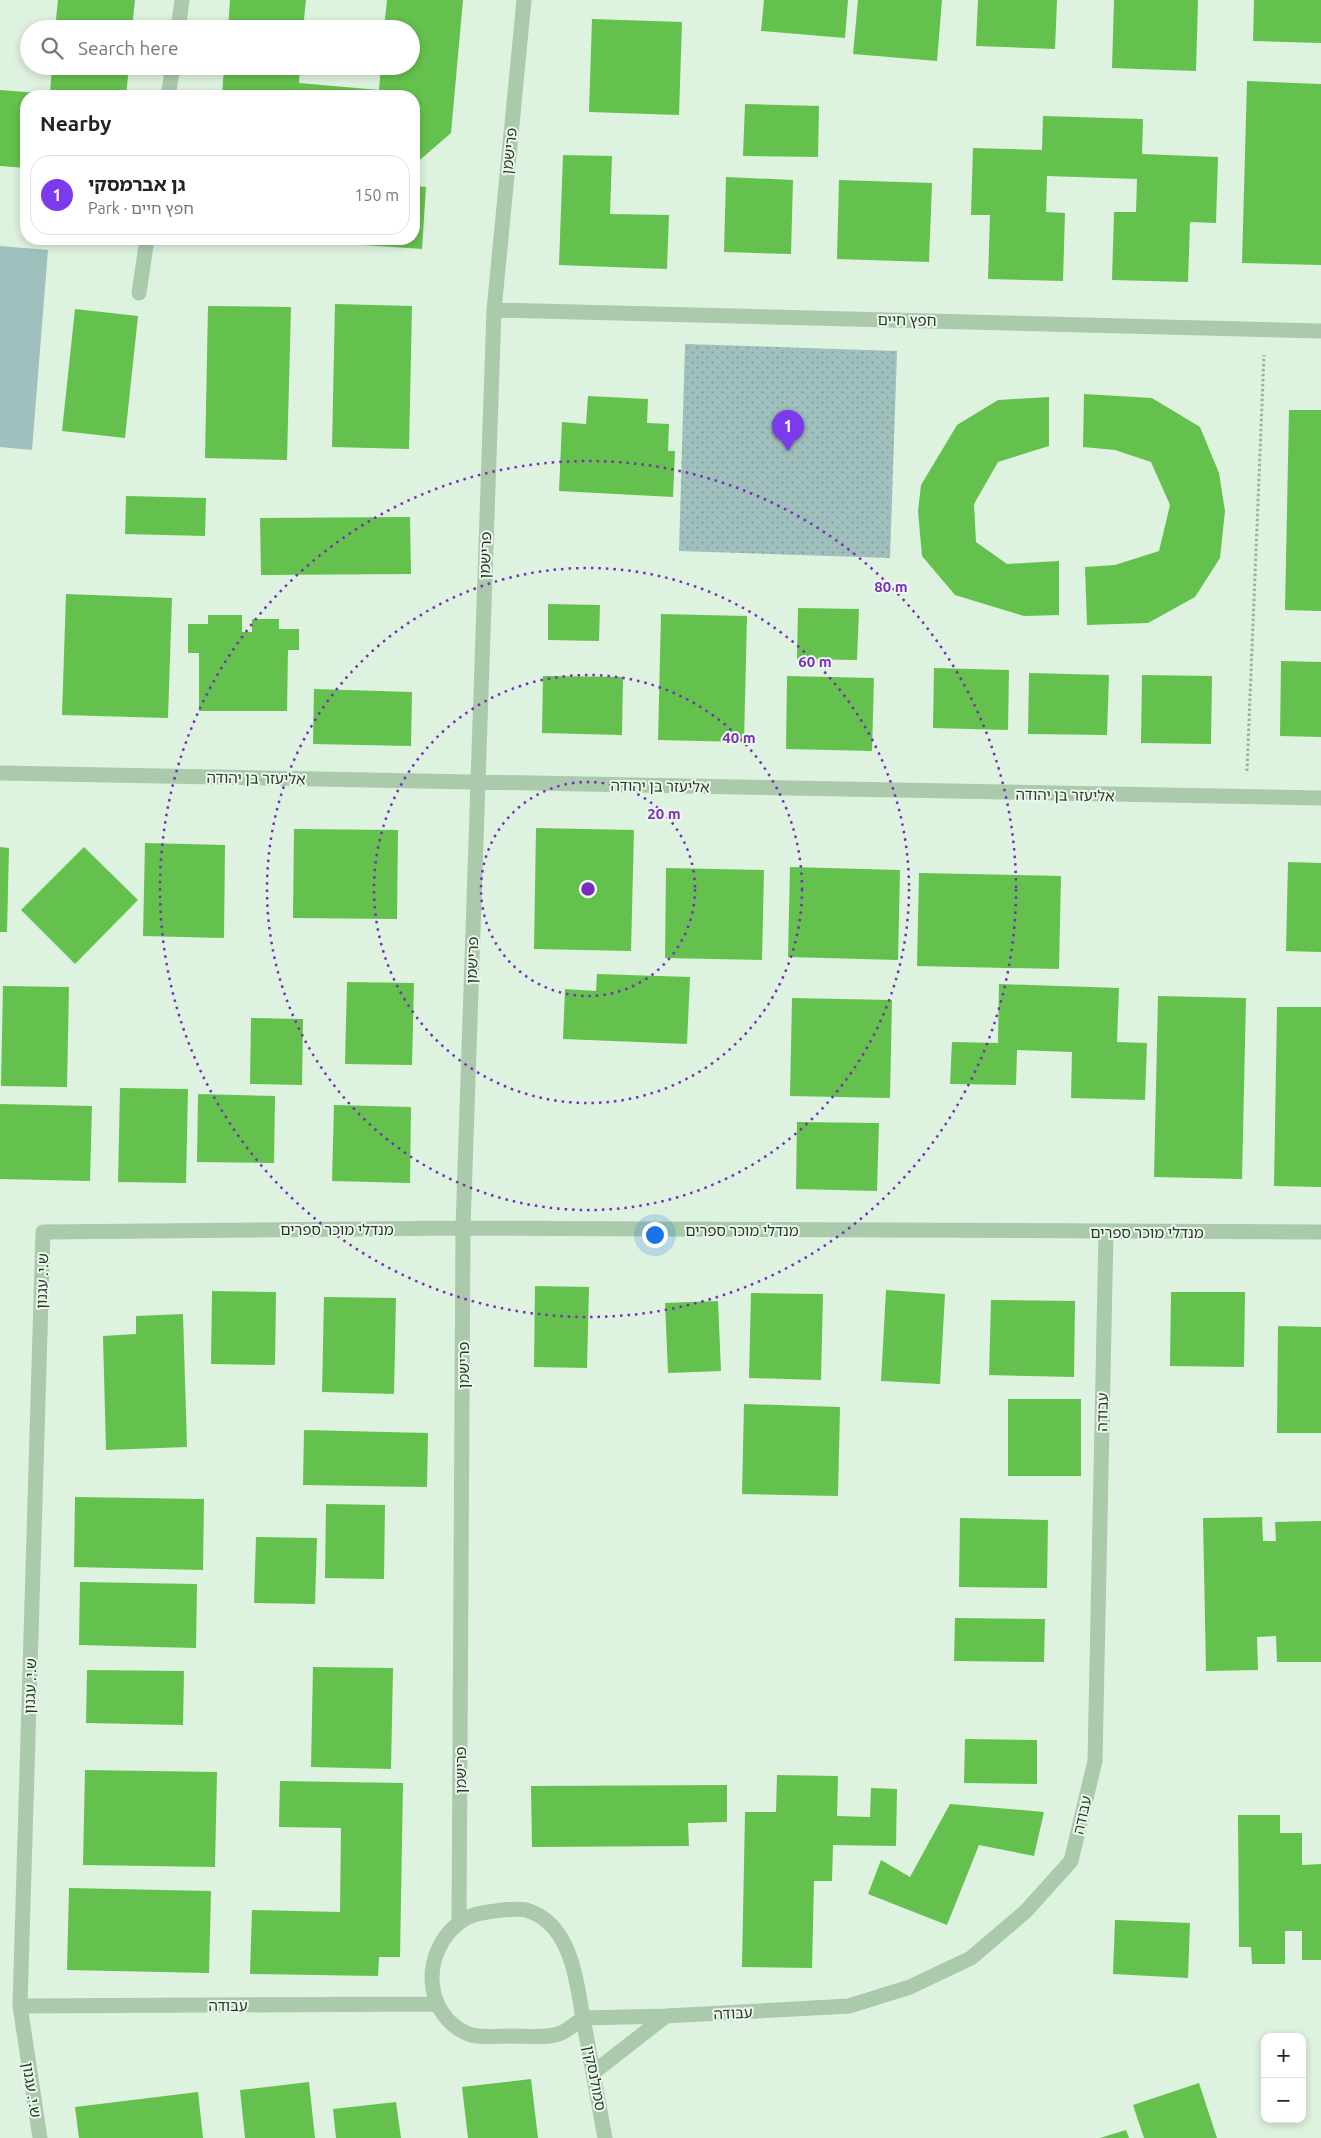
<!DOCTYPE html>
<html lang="en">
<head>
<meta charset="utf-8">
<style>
  body { margin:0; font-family:Ubuntu,"Noto Sans Hebrew",sans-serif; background:#f2f2f2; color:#222 }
  .controls { position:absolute; right:15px; bottom:15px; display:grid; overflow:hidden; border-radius:10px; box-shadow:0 2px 8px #0003 }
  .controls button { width:45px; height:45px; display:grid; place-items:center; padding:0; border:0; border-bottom:1px solid #e0e0e0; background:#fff; color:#222; font:25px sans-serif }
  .you { position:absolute; left:654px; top:1234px; width:18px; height:18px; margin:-12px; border:4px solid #fff; border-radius:50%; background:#1a73e8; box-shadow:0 0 0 8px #1a73e833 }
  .badge { display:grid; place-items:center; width:32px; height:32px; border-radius:50%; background:#7c3aed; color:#fff; font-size:16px; font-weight:700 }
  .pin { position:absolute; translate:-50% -41px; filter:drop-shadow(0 1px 2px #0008) }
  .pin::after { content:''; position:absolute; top:26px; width:18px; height:15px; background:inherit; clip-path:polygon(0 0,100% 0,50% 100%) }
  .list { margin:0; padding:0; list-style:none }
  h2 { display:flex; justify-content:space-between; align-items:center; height:65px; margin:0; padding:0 20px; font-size:21px }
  h2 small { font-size:16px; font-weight:400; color:#767676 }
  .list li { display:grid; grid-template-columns:32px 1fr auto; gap:15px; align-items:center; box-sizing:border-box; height:80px; margin:0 10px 10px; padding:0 10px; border:1px solid #e0e0e0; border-radius:20px }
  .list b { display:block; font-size:19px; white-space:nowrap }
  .list p { margin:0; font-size:16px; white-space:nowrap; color:#767676 }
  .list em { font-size:16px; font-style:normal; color:#767676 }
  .icon { flex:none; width:28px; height:28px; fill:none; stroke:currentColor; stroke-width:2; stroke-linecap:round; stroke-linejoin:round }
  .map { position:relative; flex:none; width:1321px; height:2138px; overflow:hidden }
  .search { position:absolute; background:#fff; box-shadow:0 2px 8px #0003; left:20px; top:20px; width:400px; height:55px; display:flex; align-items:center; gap:12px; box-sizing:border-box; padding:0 18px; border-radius:28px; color:#767676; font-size:19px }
  .panel { position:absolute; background:#fff; box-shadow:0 2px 8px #0003; left:20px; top:90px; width:400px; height:155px; border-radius:20px }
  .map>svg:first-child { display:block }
</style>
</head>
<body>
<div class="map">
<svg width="1321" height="2138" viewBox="0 0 1321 2138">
  <defs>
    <pattern id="park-dots" width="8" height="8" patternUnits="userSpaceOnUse" patternTransform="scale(1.25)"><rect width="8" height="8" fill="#9fc0bd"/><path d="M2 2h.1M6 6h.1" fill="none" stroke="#829d9a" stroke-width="1.8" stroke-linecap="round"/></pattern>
  </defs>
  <rect width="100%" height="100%" fill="#def2e0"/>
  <path fill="#9fc0bd" d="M0,246L48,250L32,450L0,447Z"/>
  <path fill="url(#park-dots)" d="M685,344L897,351L890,558L679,551Z"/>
  <path fill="#65c14d" d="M58,0H135L132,29H55Z
    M230,0H306L303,29H228Z
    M387,0H463L451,133L414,165V96H222L224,66H300L299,83L379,90L381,66H411V29H384Z
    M764,0H848L845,38L761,31Z
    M858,0H942L937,61L853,54Z
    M978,0H1057L1055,49L976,46Z
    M1114,0H1198L1196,71L1112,68Z
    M1254,0H1321V43L1253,41Z
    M592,19L682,22L679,115L589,112Z
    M52,66H129L126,96H26V168L0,166V90L50,94Z
    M1247,81L1321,84V265L1242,263Z
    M745,104L819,106L818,157L743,156Z
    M1043,116L1143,119L1142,154L1218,157L1216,223L1190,222L1188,282L1112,280L1114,212H1136L1137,179L1047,176L1046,212L1065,213L1063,281L988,279L990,215H971L973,148L1042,150Z
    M563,155L612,156L610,214L669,215L667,269L559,265Z
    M726,177L793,180L791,254L724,252Z
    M839,180L932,183L929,262L837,259Z
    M414,186L426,187L422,249L320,242V239H414Z
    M335,304L412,306L409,449L332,447Z
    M208,306L291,307L287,460L205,458Z
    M75,309L138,316L125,438L62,431Z
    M1084,394L1152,398L1200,427L1219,473L1225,511L1220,558L1195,597L1148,623L1087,625L1085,567L1115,565L1159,551L1170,505L1151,462L1115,450L1083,447Z
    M588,396L648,399L647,423L669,424L668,451H675L673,497L559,491L562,422L586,424Z
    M1049,397V446L998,462L974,504L976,542L1007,564L1059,561V615L1024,616L955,595L922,556L918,511L921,485L957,425L998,400Z
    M1289,410H1321V611L1285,610Z
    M126,496L206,498L205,536L125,534Z
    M410,517L411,574L261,575L260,518Z
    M66,594L172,598L168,718L62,715Z
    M548,604L600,605L599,641L548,640Z
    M798,608L859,609L857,660L797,659Z
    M661,614L747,616L744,742L658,740Z
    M208,615H242V632H252V619H279V629H299V650H288L287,711H199V653H188V624H208Z
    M1281,661L1321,662V737L1280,736Z
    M934,668L1009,670L1008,730L933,728Z
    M1029,673L1109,675L1107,735L1028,734Z
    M1142,675L1212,676L1211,744L1141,743Z
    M543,676L623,677L622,735L542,733Z
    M787,676L874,678L872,751L786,749Z
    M314,689L412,692L411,746L313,744Z
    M536,828L634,830L631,951L534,949Z
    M294,829L398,830L397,919L293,918Z
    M145,843L225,845L224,938L143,936Z
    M0,847L9,848L7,932H0Z
    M84,847L138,900L75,964L21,910Z
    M1288,862L1321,863V952L1286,951Z
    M790,867L900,870L898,960L788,957Z
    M666,868L764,870L762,960L665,958Z
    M919,873L1061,876L1059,969L917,966Z
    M597,974L690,977L687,1044L563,1039L565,989L596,991Z
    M347,982L414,983L412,1065L345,1064Z
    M999,984L1119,988L1117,1042L1147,1043L1145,1100L1071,1098L1072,1052L1017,1050L1016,1085L950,1084L952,1042L998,1043Z
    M3,986L69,987L67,1087L1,1086Z
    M1158,996L1246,998L1242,1179L1154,1177Z
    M792,998L892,1000L890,1098L790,1096Z
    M1277,1007H1321V1187L1274,1186Z
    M251,1018L303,1019L302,1085L250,1084Z
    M120,1088L188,1089L186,1183L118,1182Z
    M198,1094L275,1096L274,1163L197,1162Z
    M0,1104L92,1106L90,1181L0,1179Z
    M334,1105L411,1107L410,1183L332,1181Z
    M797,1122L879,1123L877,1191L796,1189Z
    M535,1286L589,1287L587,1368L534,1367Z
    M886,1290L945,1294L940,1384L881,1381Z
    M212,1291L276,1292L275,1365L211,1364Z
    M1171,1292H1245L1244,1367L1170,1366Z
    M751,1293L823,1294L821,1380L749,1378Z
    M324,1297L396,1298L394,1394L322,1392Z
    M991,1300L1075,1301L1074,1377L989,1375Z
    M718,1301L721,1371L668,1373L665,1303Z
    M183,1314L187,1447L106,1450L103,1336L136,1334V1316Z
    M1278,1326L1321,1327V1433H1277Z
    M1008,1399H1081V1476H1008Z
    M744,1404L840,1407L838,1496L742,1494Z
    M304,1430L428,1433L427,1487L303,1485Z
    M75,1497L204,1499L203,1570L74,1567Z
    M326,1504L385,1505L384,1579L325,1578Z
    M1262,1517L1263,1541H1276L1275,1522L1321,1521V1662H1277L1276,1636L1257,1637L1258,1670L1206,1671L1203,1518Z
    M960,1518L1048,1520L1047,1588L959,1587Z
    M256,1537L317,1538L315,1604L254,1603Z
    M80,1582L197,1584L196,1648L79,1645Z
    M955,1618L1045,1619L1044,1662L954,1661Z
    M313,1667L393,1668L391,1769L311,1767Z
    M87,1670L184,1671L183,1725L86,1723Z
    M965,1739L1037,1740V1784L964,1783Z
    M85,1770L217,1772L215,1867L83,1865Z
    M777,1775L838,1776L837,1816L870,1817L871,1788L897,1789L896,1846L833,1845L832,1881H814L812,1968L742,1967L745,1812H776Z
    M280,1781L403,1783L400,1957H379L378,1976L250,1974L252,1910L340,1912L341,1828L279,1827Z
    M727,1785V1822L688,1823L689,1846L532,1847L531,1786Z
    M950,1804L1044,1812L1034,1856L979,1845L947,1925L868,1894L881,1860L910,1877Z
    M1238,1815H1280V1833H1302V1865L1321,1864V1960H1302V1931H1285V1964H1252L1251,1947H1239Z
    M69,1888L211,1891L209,1973L67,1970Z
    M1115,1920L1190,1923L1188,1978L1113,1974Z
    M531,2079L538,2138H468L462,2087Z
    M309,2082L315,2138H245L240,2090Z
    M1199,2083L1217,2138H1144L1133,2105Z
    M198,2092L203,2138H79L75,2107Z
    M396,2102L401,2138H336L333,2109Z
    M1126,2130L1129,2138H1100Z"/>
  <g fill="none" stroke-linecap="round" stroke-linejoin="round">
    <path stroke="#95b595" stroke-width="3" stroke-dasharray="2.5 2.5" stroke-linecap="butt" d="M1247,771L1264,355"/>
    <path stroke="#abc9ab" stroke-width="15" d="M178,29L182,0
      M168,96L173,66
      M139,293L147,239
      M494,310L1321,331
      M0,773L1321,798
      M502,1910C509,1910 519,1908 526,1910C571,1923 576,1979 583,2018C576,2023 568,2030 561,2033C547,2039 526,2036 511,2036C498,2036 478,2039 466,2033C422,2012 422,1951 459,1923C471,1913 487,1912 502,1910Z
      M459,1922L463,1228L478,782L494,310L524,0
      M20,2006L436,2004
      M594,2072L666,2016
      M40,2138L20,2006L43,1232L463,1228L1321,1232
      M605,2138L583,2018L666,2016L849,2006L910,1987L971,1958L1026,1911L1071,1861L1095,1761L1106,1232"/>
  </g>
  <g fill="none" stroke="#7b2cbf" stroke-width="2.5" stroke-dasharray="2.5 5">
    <circle cx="588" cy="889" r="107"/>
    <circle cx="588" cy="889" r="214"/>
    <circle cx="588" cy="889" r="321"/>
    <circle cx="588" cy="889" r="428"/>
  </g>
  <g text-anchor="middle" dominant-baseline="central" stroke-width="4" stroke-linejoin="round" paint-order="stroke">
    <g font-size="15" fill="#2b372a" stroke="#ebf9ec">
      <text transform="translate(509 151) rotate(-84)">פרישמן</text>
      <text transform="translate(907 320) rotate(1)">חפץ חיים</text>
      <text transform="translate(485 555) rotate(-88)">פרישמן</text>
      <text transform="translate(256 778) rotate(1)">אליעזר בן יהודה</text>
      <text transform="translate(660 786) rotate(1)">אליעזר בן יהודה</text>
      <text transform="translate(1065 795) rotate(1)">אליעזר בן יהודה</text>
      <text transform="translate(472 960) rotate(-88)">פרישמן</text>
      <text x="337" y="1229">מנדלי מוכר ספרים</text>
      <text x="742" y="1230">מנדלי מוכר ספרים</text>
      <text x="1147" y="1232">מנדלי מוכר ספרים</text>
      <text transform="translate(42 1281) rotate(-88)">ש.י. עגנון</text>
      <text transform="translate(463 1365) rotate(-90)">פרישמן</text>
      <text transform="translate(1102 1412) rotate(-89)">עבודה</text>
      <text transform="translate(30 1686) rotate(-88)">ש.י. עגנון</text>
      <text transform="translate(460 1770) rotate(-90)">פרישמן</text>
      <text transform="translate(1082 1815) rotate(-77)">עבודה</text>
      <text x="228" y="2005">עבודה</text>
      <text transform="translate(733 2013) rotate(-3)">עבודה</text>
      <text transform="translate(595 2078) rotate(79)">סמולנסקין</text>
      <text transform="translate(32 2090) rotate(81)">ש.י. עגנון</text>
    </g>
  </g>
  <circle cx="588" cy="889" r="8" fill="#7b2cbf" stroke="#ebf9ec" stroke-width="2.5"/>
  <g font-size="15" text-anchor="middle" font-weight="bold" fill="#7b2cbf" stroke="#ebf9ec" stroke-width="4" stroke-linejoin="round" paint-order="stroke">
    <text x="891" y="592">80 m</text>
    <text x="815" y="667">60 m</text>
    <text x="739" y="743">40 m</text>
    <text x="664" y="819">20 m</text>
  </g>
</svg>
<div class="controls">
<button>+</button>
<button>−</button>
</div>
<div class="you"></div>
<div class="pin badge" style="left:788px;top:451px">1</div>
<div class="search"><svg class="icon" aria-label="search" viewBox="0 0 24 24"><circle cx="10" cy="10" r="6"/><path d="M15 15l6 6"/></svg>Search here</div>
<section class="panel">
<h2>Nearby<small></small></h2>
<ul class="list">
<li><span class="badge">1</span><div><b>גן אברמסקי</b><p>Park · חפץ חיים</p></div><em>150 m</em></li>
</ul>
</section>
</div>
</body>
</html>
